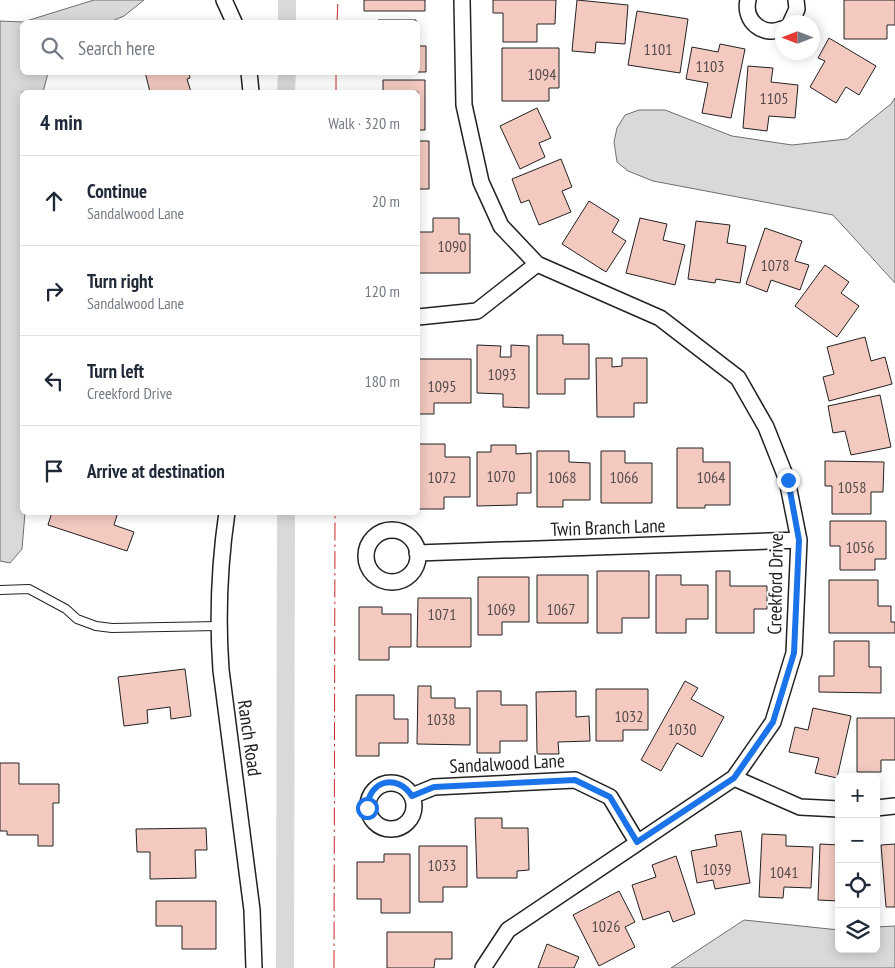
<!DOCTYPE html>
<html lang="en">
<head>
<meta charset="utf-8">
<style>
  body { margin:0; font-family:"PT Sans Narrow",sans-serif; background:#f6f6f7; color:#1f2937 }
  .controls { position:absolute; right:15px; bottom:15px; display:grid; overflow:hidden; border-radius:8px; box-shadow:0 2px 12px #0003 }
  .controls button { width:45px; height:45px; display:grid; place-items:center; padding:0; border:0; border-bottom:1px solid #e0e1e3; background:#fff; color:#1f2937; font:25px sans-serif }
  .compass { position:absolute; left:775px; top:15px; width:45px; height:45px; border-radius:50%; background:#fff; box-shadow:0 2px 12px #0003; rotate:270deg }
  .stop { position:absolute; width:15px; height:15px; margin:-11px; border:4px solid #1a73e8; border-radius:50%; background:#fff }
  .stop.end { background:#1a73e8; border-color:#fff; box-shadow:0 1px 5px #0008 }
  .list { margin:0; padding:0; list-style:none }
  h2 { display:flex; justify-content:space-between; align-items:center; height:65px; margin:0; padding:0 20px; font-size:21px }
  h2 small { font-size:16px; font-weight:400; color:#747a83 }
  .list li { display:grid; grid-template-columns:32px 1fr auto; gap:15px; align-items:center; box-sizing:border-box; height:90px; padding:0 20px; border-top:1px solid #e0e1e3 }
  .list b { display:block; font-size:19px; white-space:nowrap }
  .list p { margin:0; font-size:16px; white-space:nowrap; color:#747a83 }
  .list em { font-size:16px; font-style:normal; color:#747a83 }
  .icon { flex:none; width:28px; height:28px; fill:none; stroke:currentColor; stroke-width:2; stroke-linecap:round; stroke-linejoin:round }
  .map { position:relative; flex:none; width:895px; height:968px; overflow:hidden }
  .search { position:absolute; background:#fff; box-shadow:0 2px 12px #0003; left:20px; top:20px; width:400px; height:55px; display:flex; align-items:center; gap:12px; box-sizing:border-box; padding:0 18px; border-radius:8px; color:#747a83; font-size:19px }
  .panel { position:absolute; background:#fff; box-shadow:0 2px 12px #0003; left:20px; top:90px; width:400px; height:425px; border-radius:8px }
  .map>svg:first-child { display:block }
</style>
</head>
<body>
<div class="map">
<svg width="895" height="968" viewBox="0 0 895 968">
  <rect width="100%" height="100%" fill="#fff"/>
  <path fill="#d9d9d9" stroke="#6f6f6f" d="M94,0H144L124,16L110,22H22V72L48,73L43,92H22V512L25,513L22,549L10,563L0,561V21L23,22Z
    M895,98V283L833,215L653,181L628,171L617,162L614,142L617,128L625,115L639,110H665L732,136L792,145L847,139L891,104Z
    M744,920L839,930V949H876V927L895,926V968H671Z"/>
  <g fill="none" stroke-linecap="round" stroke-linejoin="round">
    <path stroke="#d9d9d9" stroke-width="18" d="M287,22V0
      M286,92L287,72
      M285,968L286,512"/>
  </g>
  <path fill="#f3c9c0" stroke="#222" d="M364,0H425V11H364Z
    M493,0H556L555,24H537V42H503V13H493Z
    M577,0L628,5L625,44L596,42L595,53L572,51Z
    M844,0H895V25H887V39H844Z
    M637,11L688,19L680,73L628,65Z
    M378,20H416V22H378Z
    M829,38L876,66L859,95L846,87L836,103L810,87L825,61L818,58Z
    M720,44L745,49L731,118L702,113L708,83L686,79L692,47L718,52Z
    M418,46H426V72H418Z
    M502,48H559V88H549V101H502Z
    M748,66L773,68L771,82L798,85L795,118L769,116L767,131L743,128Z
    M145,72H189L190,78L187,79L191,92H150Z
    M383,80H425V130H418V92H383Z
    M537,108L551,138L539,143L545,157L520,169L500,126Z
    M418,141H429V189H418Z
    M561,159L572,187L562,191L571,212L539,225L529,200L521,203L512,179Z
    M589,201L619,220L612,232L626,241L606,272L562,244Z
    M433,218H459V234H470V273H418V232H433Z
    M640,218L667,224L663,240L685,245L675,285L626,273Z
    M696,221L730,225L727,243L746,246L740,283L716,279L715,283L688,279Z
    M765,228L802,241L795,261L809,265L800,290L771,280L767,292L746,284Z
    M825,265L849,282L841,293L859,306L837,337L795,306Z
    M537,335H563V344H589V379H565V394H537Z
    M865,337L871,361L885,357L892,384L829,401L823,377L834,374L827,347Z
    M477,345L501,346L500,357H511V345L529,346V408L503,407V394L477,393Z
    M596,358H612V367L622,366V358H647V403H634V417H597Z
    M419,359H471V403H434V414H419Z
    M880,395L891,447L851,455L845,431L833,433L828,406Z
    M418,444H445V457H470V497H444V509H418Z
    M491,445H516V454L531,453V493H517V505L477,506V452H491Z
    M677,448H703V462H730V505H705V508H677Z
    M537,451H569V462L590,463V500H563V507H537Z
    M601,451H625V463H652V503H601Z
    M825,461L884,462L883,492H871V514H832V486H825Z
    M52,512H118L114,525L134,532L127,551L48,525Z
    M830,521H886V559H875V570H840V546H830Z
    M597,571H649V618H622V633H597Z
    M716,571H730V586H767V609H754V633H716Z
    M537,575H588V623H537Z
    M656,575H681V585H708V619H686V633H656Z
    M478,577H529V622H502V635H478Z
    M829,580H878V606H891V622H895V633H829Z
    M418,598H471V647H417Z
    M359,607H382V614H411V647H389V660H359Z
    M834,641H869V667H881V693L819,692V676H834Z
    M185,669L191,716L171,719L170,707L147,710L148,723L124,726L118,677Z
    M685,681L698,688L691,699L724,717L702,757L677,743L661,771L641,760Z
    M418,686H431V698H455V708H470V745L417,744Z
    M596,689H648V730H623V741H596Z
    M477,691H501V705H527V741H500V753H477Z
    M576,691V717L589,716L590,741L558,742L559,754H537L536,692Z
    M356,695H394V719H408V743H379V756H356Z
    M813,708L851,716L837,778L815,773L819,758L789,752L795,727L808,730Z
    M857,718H895V760H881V772H857Z
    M0,763H19V784H59V803H53V846H38V835H7V831H0Z
    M475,818H502V828H528L529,870L517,871V878H477Z
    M206,828L207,850H195L196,878L150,879V852H137L136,829Z
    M741,831L750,883L715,889L713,880L697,883L691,851L717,846L715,835Z
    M762,834L786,835V846L813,847L811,888L784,887L783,898L759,897Z
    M820,844L839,845V901L818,900Z
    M895,844V907H886L881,845Z
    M419,846H467V887H443V902H419Z
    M384,854H410V913H381V899H357V862H384Z
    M676,856L695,914L673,922L669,911L643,920L632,885L656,877L652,865Z
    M619,891L635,922L625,927L635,947L599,966L573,915Z
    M156,901H216V949H182V926H156Z
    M387,932H452V959H435L434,968H387Z
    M547,944L579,957L574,968H538Z"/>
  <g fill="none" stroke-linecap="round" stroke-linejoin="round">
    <defs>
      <path id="service" d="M0,590L29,589L66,609L77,619L96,626L112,628L218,626"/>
      <path id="minor" d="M224,0L234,22
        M462,0L464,105L481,182L501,226L537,264L660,318L738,378L766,427L787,480L799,540L794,653L773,722L734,778L508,930L483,968
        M748,0C743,21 763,37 782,29
        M791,22L797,9L796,0
        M249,72L251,92
        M418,317L477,311L537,264
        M227,512C219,567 217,615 221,670L252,910L254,968
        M366 556a26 26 0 1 1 52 0a26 26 0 1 1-52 0Z
        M417,553L799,540
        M734,778L800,807L839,809
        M368 806a23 23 0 1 1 46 0a23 23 0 1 1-46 0Z
        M412,796L434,787L575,780L610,797L637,842
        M876,808L895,806"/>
    </defs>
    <use href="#service" stroke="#222" stroke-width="10"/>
    <use href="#minor" stroke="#222" stroke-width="18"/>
    <use href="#service" stroke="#fff" stroke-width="8"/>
    <use href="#minor" stroke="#fff" stroke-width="15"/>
    <path stroke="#c62828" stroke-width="1" stroke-dasharray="18 4 2.5 4" stroke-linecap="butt" d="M337,22L338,0
      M336,92V72
      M334,968L335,512"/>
  </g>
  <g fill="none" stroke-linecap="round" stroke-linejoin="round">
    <path stroke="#1a73e8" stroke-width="6" d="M367,808C369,780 397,773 412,796L434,787L575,780L610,797L637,842L734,778L773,722L794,653L799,540L788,480"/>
  </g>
  <g text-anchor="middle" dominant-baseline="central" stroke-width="4" stroke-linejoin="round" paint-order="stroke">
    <g font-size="16" fill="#564c4a">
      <text x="658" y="49">1101</text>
      <text x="710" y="66">1103</text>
      <text x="542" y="74">1094</text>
      <text x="774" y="98">1105</text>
      <text x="452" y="246">1090</text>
      <text x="775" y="265">1078</text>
      <text x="502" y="374">1093</text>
      <text x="442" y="386">1095</text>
      <text x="501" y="476">1070</text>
      <text x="442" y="477">1072</text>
      <text x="562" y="477">1068</text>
      <text x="624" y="477">1066</text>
      <text x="711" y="477">1064</text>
      <text x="852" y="487">1058</text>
      <text x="860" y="547">1056</text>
      <text x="501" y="609">1069</text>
      <text x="561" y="609">1067</text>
      <text x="442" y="614">1071</text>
      <text x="629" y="716">1032</text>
      <text x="441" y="719">1038</text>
      <text x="682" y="729">1030</text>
      <text x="442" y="865">1033</text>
      <text x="717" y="869">1039</text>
      <text x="784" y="872">1041</text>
      <text x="606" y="926">1026</text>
    </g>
    <g font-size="19" fill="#222" stroke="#fff">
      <text transform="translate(608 527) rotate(-2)">Twin Branch Lane</text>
      <text transform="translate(775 584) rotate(-89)">Creekford Drive</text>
      <text transform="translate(250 738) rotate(82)">Ranch Road</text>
      <text transform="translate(507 763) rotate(-3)">Sandalwood Lane</text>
    </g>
  </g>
</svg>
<div class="controls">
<button>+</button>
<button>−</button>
<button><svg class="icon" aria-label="locate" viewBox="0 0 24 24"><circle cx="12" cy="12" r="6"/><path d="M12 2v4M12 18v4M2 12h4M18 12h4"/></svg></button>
<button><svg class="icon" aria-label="layers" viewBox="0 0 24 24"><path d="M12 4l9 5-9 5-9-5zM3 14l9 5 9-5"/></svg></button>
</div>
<svg class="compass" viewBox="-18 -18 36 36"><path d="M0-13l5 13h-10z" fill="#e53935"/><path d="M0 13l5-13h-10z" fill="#747a83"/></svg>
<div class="stop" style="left:367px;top:808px"></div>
<div class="stop end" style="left:788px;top:480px"></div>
<div class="search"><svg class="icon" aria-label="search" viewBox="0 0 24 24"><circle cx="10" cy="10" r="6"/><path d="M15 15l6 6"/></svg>Search here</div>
<section class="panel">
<h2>4 min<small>Walk · 320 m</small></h2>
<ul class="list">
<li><svg class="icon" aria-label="ahead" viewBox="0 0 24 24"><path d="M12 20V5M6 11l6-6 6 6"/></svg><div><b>Continue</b><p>Sandalwood Lane</p></div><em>20 m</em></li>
<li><svg class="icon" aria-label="right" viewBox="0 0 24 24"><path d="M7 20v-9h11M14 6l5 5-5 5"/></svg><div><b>Turn right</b><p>Sandalwood Lane</p></div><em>120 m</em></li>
<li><svg class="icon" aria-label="left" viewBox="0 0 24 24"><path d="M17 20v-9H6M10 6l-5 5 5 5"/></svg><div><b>Turn left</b><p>Creekford Drive</p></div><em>180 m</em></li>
<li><svg class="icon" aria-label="arrive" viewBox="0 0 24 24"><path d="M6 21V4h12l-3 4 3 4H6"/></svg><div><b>Arrive at destination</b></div></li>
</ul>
</section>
</div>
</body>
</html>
